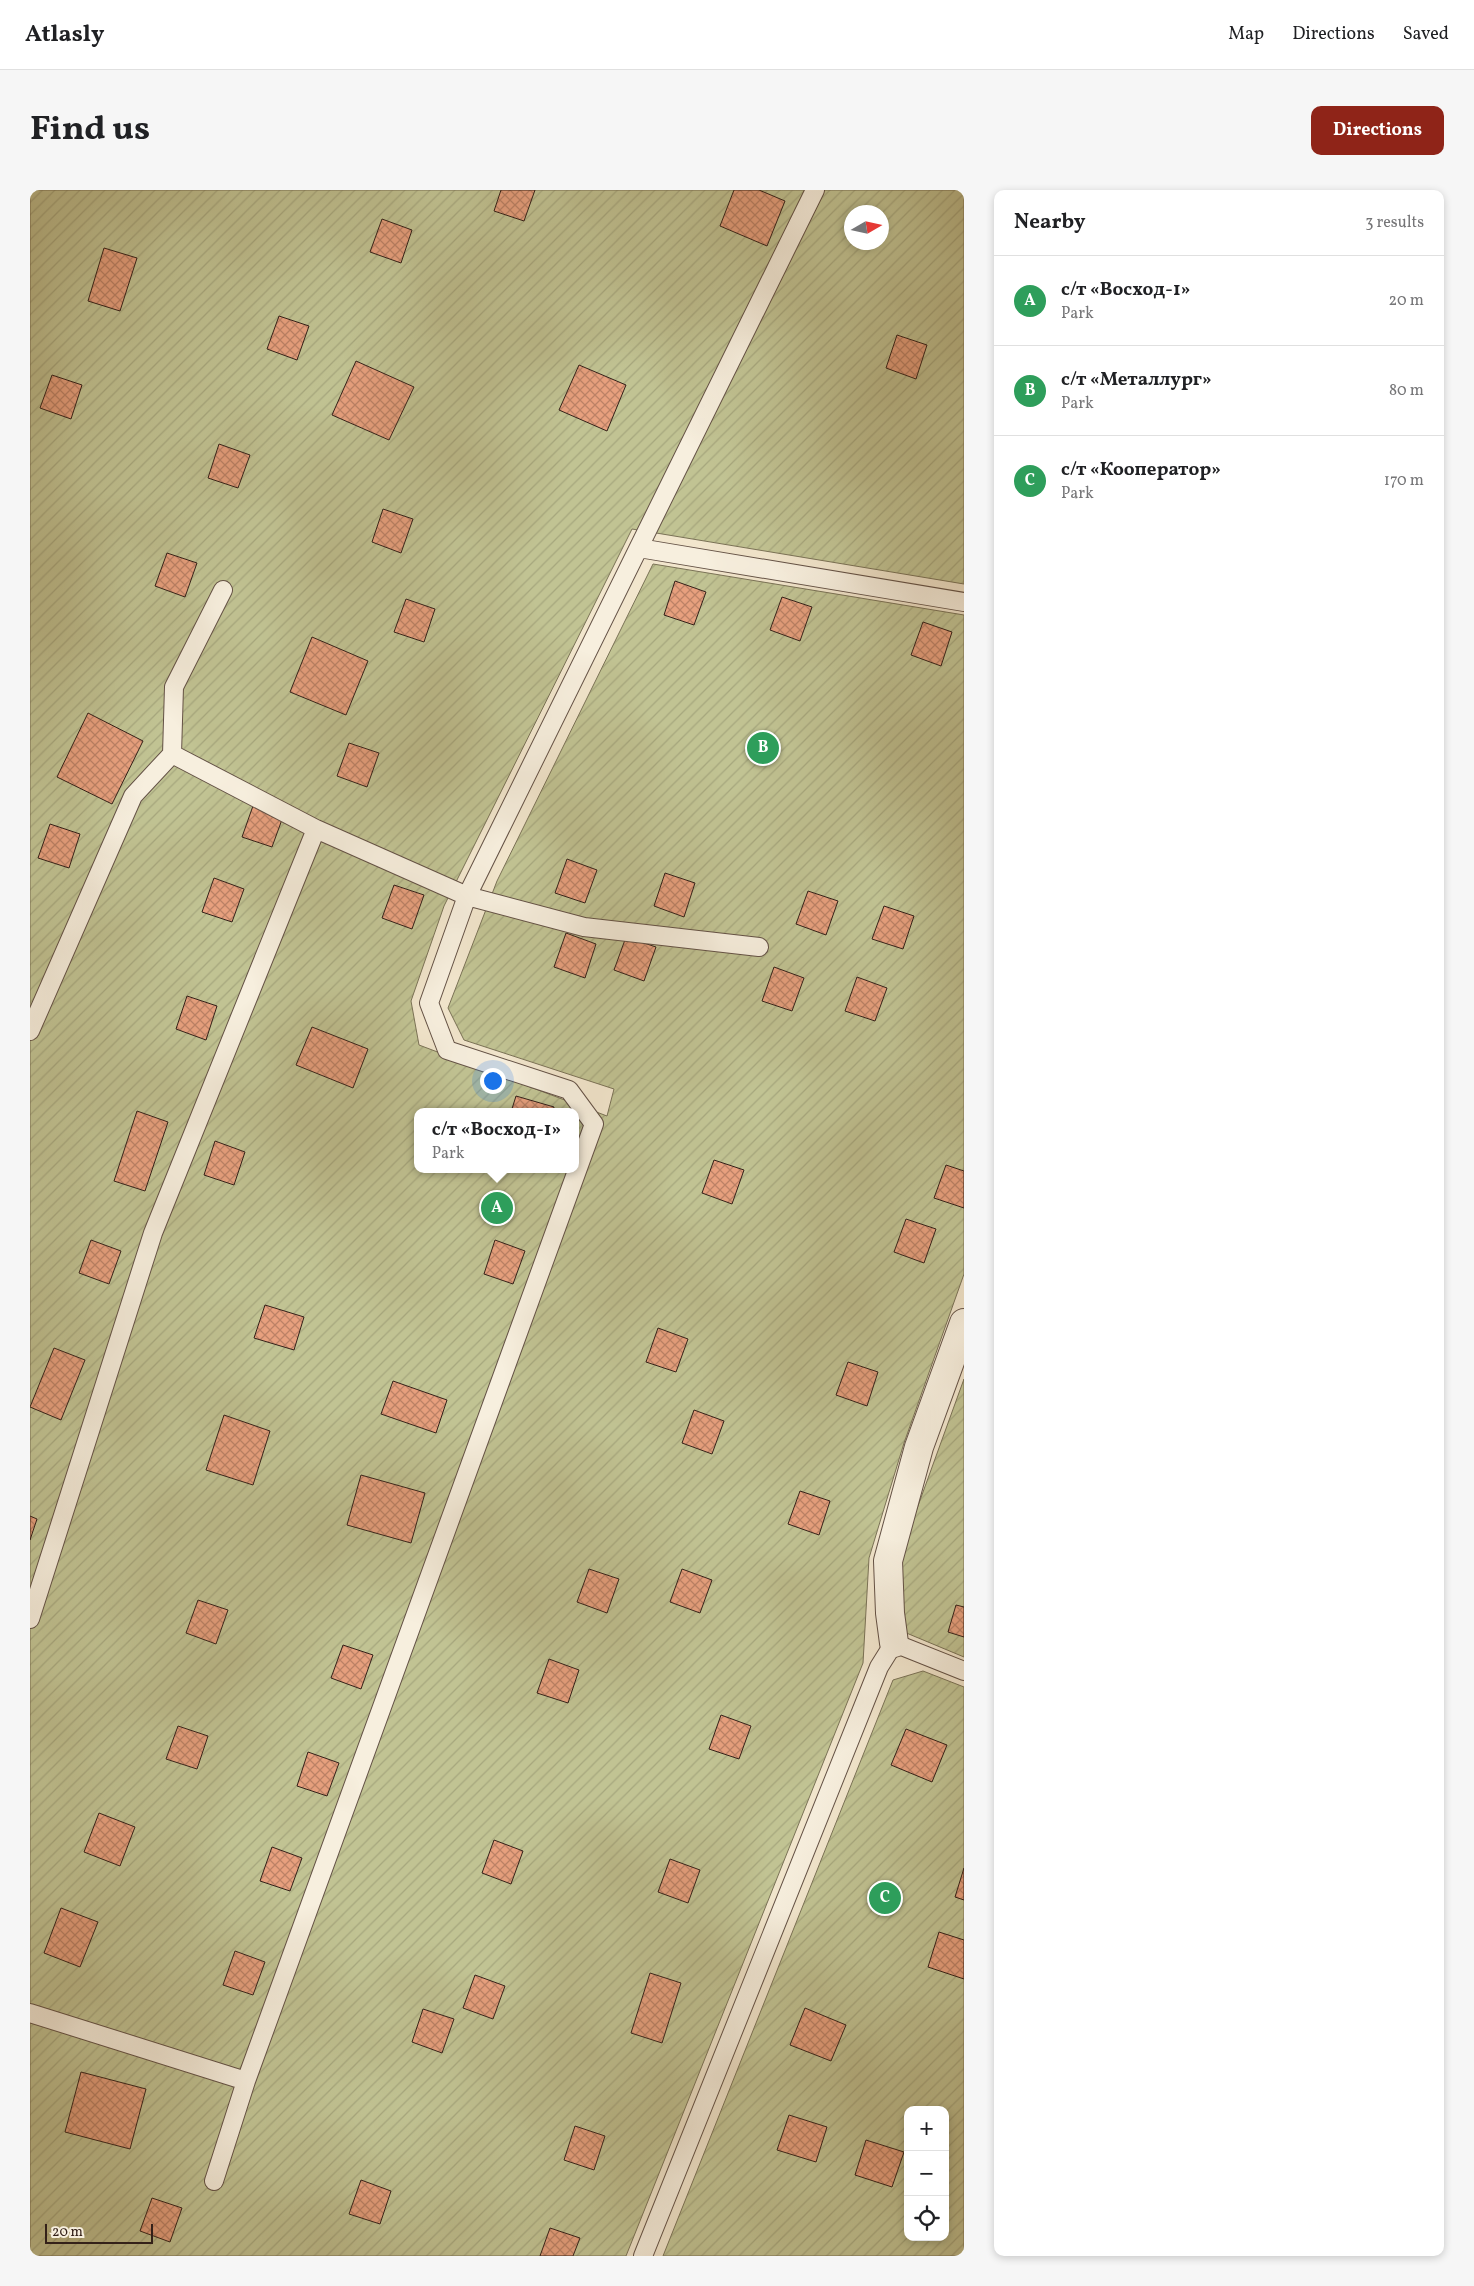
<!DOCTYPE html>
<html lang="en">
<head>
<meta charset="utf-8">
<style>
  body { margin:0; font-family:Vollkorn,serif; background:#f6f6f6; color:#202124 }
  .controls { position:absolute; right:15px; bottom:15px; display:grid; overflow:hidden; border-radius:10px; box-shadow:0 2px 8px #0003 }
  .controls button { width:45px; height:45px; display:grid; place-items:center; padding:0; border:0; border-bottom:1px solid #e0e0e0; background:#fff; color:#202124; font:25px sans-serif }
  .compass { position:absolute; left:814px; top:15px; width:45px; height:45px; border-radius:50%; background:#fff; box-shadow:0 2px 8px #0003; rotate:81deg }
  .scale { position:absolute; left:15px; bottom:12px; width:108px; box-sizing:border-box; padding-left:5px; border:2px solid #342119; border-top:0; font-size:14px; line-height:18px; white-space:nowrap; color:#342119; -webkit-text-stroke:4px #f7efde; paint-order:stroke }
  .you { position:absolute; left:462px; top:890px; width:18px; height:18px; margin:-12px; border:4px solid #fff; border-radius:50%; background:#1a73e8; box-shadow:0 0 0 8px #1a73e833 }
  .badge { display:grid; place-items:center; width:32px; height:32px; border-radius:50%; background:#8f2418; color:#fff; font-size:16px; font-weight:700 }
  .pin { position:absolute; translate:-50% -50%; border:2px solid #fff; box-shadow:0 1px 5px #0006 }
  .popup { position:absolute; left:384px; top:918px; width:165px; height:65px; box-sizing:border-box; display:grid; place-content:center; border-radius:10px; background:#fff; filter:drop-shadow(0 1px 4px #0005); font-size:16px; white-space:nowrap; color:#757577 }
  .popup b { font-size:19px; color:#202124 }
  .popup::after { content:''; position:absolute; left:50%; top:100%; margin-left:-10px; border:10px solid transparent; border-top-color:#fff }
  .list { margin:0; padding:0; list-style:none }
  h2 { display:flex; justify-content:space-between; align-items:center; height:65px; margin:0; padding:0 20px; font-size:21px }
  h2 small { font-size:16px; font-weight:400; color:#757577 }
  .list li { display:grid; grid-template-columns:32px 1fr auto; gap:15px; align-items:center; box-sizing:border-box; height:90px; padding:0 20px; border-top:1px solid #e0e0e0 }
  .list b { display:block; font-size:19px; white-space:nowrap }
  .list p { margin:0; font-size:16px; white-space:nowrap; color:#757577 }
  .list em { font-size:16px; font-style:normal; color:#757577 }
  .icon { flex:none; width:28px; height:28px; fill:none; stroke:currentColor; stroke-width:2; stroke-linecap:round; stroke-linejoin:round }
  .map { position:relative; flex:none; width:934px; height:2066px; overflow:hidden; border-radius:10px }
  header { display:flex; align-items:center; gap:30px; box-sizing:border-box; height:70px; padding:0 25px; background:#fff; border-bottom:1px solid #e0e0e0 }
  header strong { font-size:24px }
  nav { display:flex; gap:28px; margin-inline-start:auto; font-size:18px }
  .intro { display:flex; align-items:center; justify-content:space-between; box-sizing:border-box; height:120px; padding:0 30px }
  h1 { margin:0; font-size:35px }
  .button { padding:12px 22px; border-radius:10px; background:#8f2418; color:#fff; font-size:18px; font-weight:700 }
  main { display:flex; gap:30px; padding:0 30px }
  aside { flex:1; background:#fff; border-radius:10px; box-shadow:0 2px 8px #0003 }
  .map>svg:first-child { display:block }
</style>
</head>
<body>
<header>
<strong>Atlasly</strong>
<nav><a>Map</a><a>Directions</a><a>Saved</a></nav>
</header>
<div class="intro"><h1>Find us</h1><a class="button">Directions</a></div>
<main>
<div class="map">
<svg width="934" height="2066" viewBox="0 0 934 2066">
  <defs>
    <pattern id="garden-furrows" width="10" height="10" patternUnits="userSpaceOnUse" patternTransform="scale(1.25)"><rect width="10" height="10" fill="#c1c393"/><path d="M-1 1l2-2M0 10L10 0M9 11l2-2" fill="none" stroke="#a6a77e"/></pattern>
    <pattern id="building-cross-hatch" width="8" height="8" patternUnits="userSpaceOnUse" patternTransform="scale(1.25)"><rect width="8" height="8" fill="#e7a07e"/><path d="M0 0l8 8M0 8l8-8" fill="none" stroke="#bc8266"/></pattern>
  </defs>
  <rect width="100%" height="100%" fill="#f2e6cd"/>
  <filter id="stains"><feTurbulence type="fractalNoise" baseFrequency=".004" numOctaves="4"/><feColorMatrix values="0 0 0 0 .2 0 0 0 0 .09 0 0 0 0 .02 0 0 0 .5 -.17"/></filter>
  <radialGradient id="worn" r=".72"><stop offset=".6" stop-color="#630" stop-opacity="0"/><stop offset="1" stop-color="#630" stop-opacity=".3"/></radialGradient>
  <path fill="url(#garden-furrows)" stroke="#7a7256" fill-rule="evenodd" d="M0,0H934V394L602,339L414,716L381,811L389,855L577,926L584,899L434,850L418,818L467,691L623,374L934,425V1084L874,1253L839,1368L833,1473L596,2066H0ZM822,22H852V52H822ZM388,922H546V979H388Z
    M934,1189V1467L874,1442L868,1371Z
    M893,1481L934,1497V2066H633L863,1490ZM878,1920H915V2047H878Z"/>
  <path fill="url(#building-cross-hatch)" stroke="#342119" d="M471,0H505L494,31L464,21Z
    M704,0H729L755,11L737,56L690,36Z
    M352,29L382,40L371,73L340,62Z
    M74,58L107,68L90,121L58,111Z
    M249,126L279,136L267,170L237,159Z
    M867,145L897,155L886,189L856,178Z
    M326,171L384,197L359,250L302,225Z
    M549,175L596,195L577,241L529,220Z
    M22,185L52,195L41,229L10,218Z
    M189,254L220,265L208,298L178,288Z
    M353,319L383,329L371,363L342,352Z
    M137,363L167,373L155,407L125,396Z
    M645,391L676,402L664,435L634,425Z
    M752,407L782,417L770,451L740,440Z
    M376,409L405,419L394,452L364,442Z
    M893,432L922,442L911,476L881,465Z
    M282,447L338,471L316,525L260,502Z
    M58,523L113,551L82,614L27,587Z
    M319,553L349,563L337,597L307,586Z
    M224,613L254,624L242,657L212,647Z
    M20,634L50,644L39,678L8,668Z
    M537,669L567,680L555,713L525,703Z
    M635,683L665,693L654,727L624,716Z
    M184,688L214,699L202,732L172,722Z
    M364,695L394,705L382,739L352,728Z
    M778,701L808,711L796,745L766,734Z
    M854,716L884,726L873,759L842,749Z
    M536,743L566,754L555,788L524,777Z
    M596,747L626,757L614,791L584,780Z
    M744,777L774,788L762,821L732,811Z
    M827,787L857,798L845,831L815,821Z
    M157,806L187,816L176,850L146,839Z
    M282,837L338,859L323,898L266,875Z
    M486,906L524,917L523,922H481Z
    M107,921L138,932L115,1001L84,991Z
    M185,951L215,962L204,995L174,985Z
    M684,970L714,980L702,1014L672,1003Z
    M916,975L934,981V1018L904,1008Z
    M876,1029L906,1039L894,1073L864,1062Z
    M61,1050L91,1061L79,1094L49,1083Z
    M465,1050L495,1061L483,1094L454,1084Z
    M235,1115L274,1127L264,1160L224,1148Z
    M628,1138L658,1149L646,1182L616,1172Z
    M24,1158L55,1170L31,1230L0,1217Z
    M818,1172L848,1182L837,1216L806,1205Z
    M363,1191L417,1210L406,1243L351,1224Z
    M664,1220L694,1231L682,1264L652,1253Z
    M194,1225L240,1241L223,1295L176,1280Z
    M331,1285L395,1303L381,1353L317,1335Z
    M770,1301L800,1311L789,1345L758,1334Z
    M0,1326L7,1329L0,1350Z
    M559,1379L589,1389L577,1423L547,1412Z
    M652,1379L682,1390L670,1423L640,1412Z
    M168,1410L198,1420L186,1454L156,1443Z
    M926,1415L934,1417V1447L918,1442Z
    M313,1455L343,1465L331,1499L301,1488Z
    M519,1469L549,1480L538,1513L507,1503Z
    M691,1525L721,1536L709,1569L679,1559Z
    M148,1536L178,1546L167,1579L136,1569Z
    M876,1539L917,1555L902,1592L861,1575Z
    M278,1562L309,1573L297,1606L267,1596Z
    M69,1623L105,1637L90,1676L54,1662Z
    M464,1650L493,1661L481,1694L452,1683Z
    M242,1657L272,1668L260,1701L230,1691Z
    M640,1669L670,1680L658,1713L628,1702Z
    M934,1678V1710L925,1707Z
    M31,1718L68,1732L50,1777L14,1763Z
    M909,1742L934,1750V1789L898,1777Z
    M205,1761L235,1772L223,1805L193,1795Z
    M620,1783L651,1793L632,1853L601,1843Z
    M445,1785L475,1796L463,1829L433,1818Z
    M775,1818L816,1835L801,1871L760,1855Z
    M393,1819L424,1829L412,1863L382,1852Z
    M51,1882L116,1899L100,1959L35,1942Z
    M759,1925L797,1937L786,1972L747,1960Z
    M545,1936L575,1946L564,1980L534,1970Z
    M836,1950L874,1962L862,1997L825,1985Z
    M331,1990L361,2001L350,2034L319,2024Z
    M122,2008L152,2018L140,2052L110,2041Z
    M520,2038L550,2048L543,2066H510Z"/>
  <g fill="none" stroke-linecap="round" stroke-linejoin="round">
    <defs>
      <path id="lane" d="M609,358L934,412
        M142,564L286,639L437,706L554,737L729,757
        M0,841L103,606L142,564L144,497L193,400
        M0,1429L123,1043L286,639
        M0,1823L216,1891
        M184,1991L216,1891L564,934L539,900L417,860L399,813L437,706L785,0
        M613,2066L849,1477L864,1453L934,1481"/>
      <path id="street" d="M864,1453L860,1423L858,1371L889,1257L934,1133"/>
    </defs>
    <use href="#lane" stroke="#645246" stroke-width="20"/>
    <use href="#street" stroke="#645246" stroke-width="30"/>
    <use href="#lane" stroke="#f7efde" stroke-width="18"/>
    <use href="#street" stroke="#f7efde" stroke-width="28"/>
  </g>
  <rect width="100%" height="100%" filter="url(#stains)"/>
  <rect width="100%" height="100%" fill="url(#worn)"/>
</svg>
<div class="controls">
<button>+</button>
<button>−</button>
<button><svg class="icon" aria-label="locate" viewBox="0 0 24 24"><circle cx="12" cy="12" r="6"/><path d="M12 2v4M12 18v4M2 12h4M18 12h4"/></svg></button>
</div>
<svg class="compass" viewBox="-18 -18 36 36"><path d="M0-13l5 13h-10z" fill="#e53935"/><path d="M0 13l5-13h-10z" fill="#757577"/></svg>
<div class="scale">20 m</div>
<div class="you"></div>
<div class="pin badge" style="left:467px;top:1018px;background:#2e9e5b">A</div>
<div class="popup"><b>с/т «Восход-1»</b>Park</div>
<div class="pin badge" style="left:733px;top:558px;background:#2e9e5b">B</div>
<div class="pin badge" style="left:855px;top:1708px;background:#2e9e5b">C</div>
</div>
<aside>
<h2>Nearby<small>3 results</small></h2>
<ul class="list">
<li><span class="badge" style="background:#2e9e5b">A</span><div><b>с/т «Восход-1»</b><p>Park</p></div><em>20 m</em></li>
<li><span class="badge" style="background:#2e9e5b">B</span><div><b>с/т «Металлург»</b><p>Park</p></div><em>80 m</em></li>
<li><span class="badge" style="background:#2e9e5b">C</span><div><b>с/т «Кооператор»</b><p>Park</p></div><em>170 m</em></li>
</ul>
</aside>
</main>
</body>
</html>
